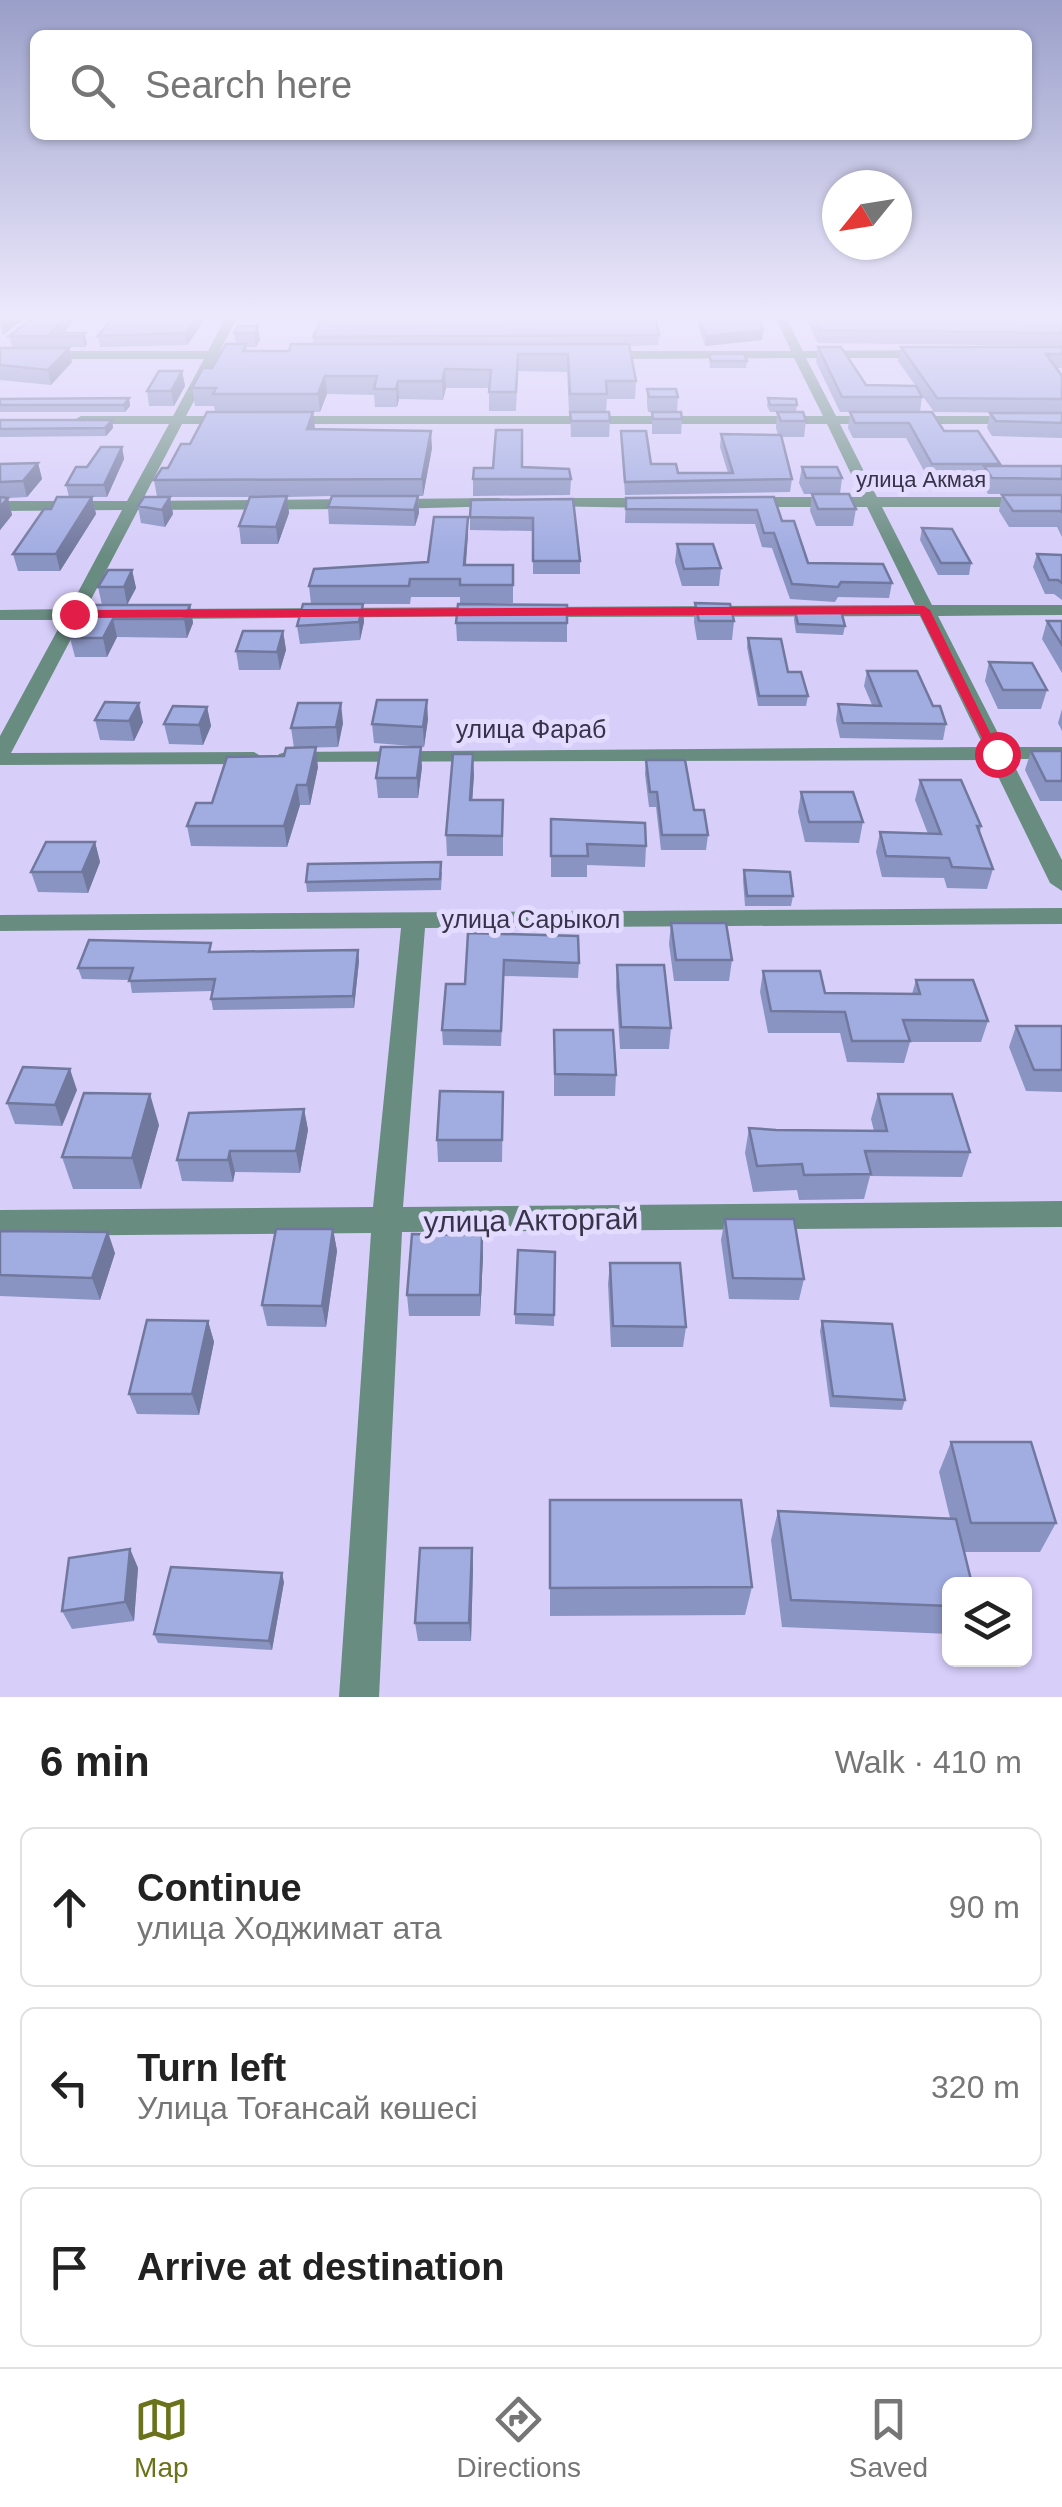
<!DOCTYPE html>
<html lang="en">
<head>
<meta charset="utf-8">
<style>
  body { margin:0; font-family:Arial,sans-serif; background:#f2f2f2; color:#222 }
  .controls { position:absolute; right:30px; bottom:30px; display:grid; overflow:hidden; border-radius:15px; box-shadow:0 2px 8px #0004 }
  .controls button { width:90px; height:90px; display:grid; place-items:center; padding:0; border:0; border-bottom:2px solid #e0e0e0; background:#fff; color:#222; font:50px sans-serif }
  .compass { position:absolute; left:822px; top:170px; width:90px; height:90px; border-radius:50%; background:#fff; box-shadow:0 2px 8px #0004; rotate:240deg }
  .stop { position:absolute; width:30px; height:30px; margin:-22px; border:8px solid #e11d48; border-radius:50%; background:#fff }
  .stop.end { background:#e11d48; border-color:#fff; box-shadow:0 2px 10px #0008 }
  .list { margin:0; padding:0; list-style:none }
  h2 { display:flex; justify-content:space-between; align-items:center; height:130px; margin:0; padding:0 40px; font-size:42px }
  h2 small { font-size:32px; font-weight:400; color:#767676 }
  .list li { display:grid; grid-template-columns:65px 1fr auto; gap:30px; align-items:center; box-sizing:border-box; height:160px; margin:0 20px 20px; padding:0 20px; border:2px solid #e0e0e0; border-radius:15px }
  .list b { display:block; font-size:38px; white-space:nowrap }
  .list p { margin:0; font-size:32px; white-space:nowrap; color:#767676 }
  .list em { font-size:32px; font-style:normal; color:#767676 }
  .icon { flex:none; width:55px; height:55px; fill:none; stroke:currentColor; stroke-width:2; stroke-linecap:round; stroke-linejoin:round }
  .map { position:relative; flex:none; width:1062px; height:1697px; overflow:hidden }
  .search { position:absolute; background:#fff; box-shadow:0 2px 8px #0004; left:30px; right:30px; top:30px; height:110px; display:flex; align-items:center; gap:25px; box-sizing:border-box; padding:0 35px; border-radius:15px; color:#767676; font-size:38px }
  .sheet { height:670px; background:#fff }
  nav { display:flex; justify-content:space-around; align-items:center; box-sizing:border-box; height:140px; border-top:2px solid #e0e0e0; background:#fff; font-size:28px; color:#767676 }
  nav a { display:grid; justify-items:center; gap:5px }
  nav .on { color:#6a721a }
  .map>svg:first-child { display:block }
</style>
</head>
<body>
<div class="map">
<svg width="1062" height="1697" viewBox="0 0 1062 1697">
  <rect width="100%" height="100%" fill="#d7cefa"/>
  <g fill="none" stroke-linecap="round" stroke-linejoin="round">
    <path fill="#698c81" fill-rule="evenodd" d="M226,317H237L220,351H249L255,355L249,359H216L186,416H234L241,420L234,424H182L142,501L359,499L367,504L359,509L138,510L86,609H114L123,614L114,619L81,620L11,753L254,752L264,758L254,764L0,765V736L63,620H0V610L69,609L122,510L0,511V501H127L169,424H81L74,420L81,416H173L204,359H0V351H208Z
      M775,317H786L803,351L929,350L935,354L929,358H806L836,416H1062V424H840L877,497H1062V507H882L932,605H1062V615L938,616L1005,747H1062V759H1011L1062,860V891L1050,883L990,760L279,762L276,758L279,754L286,752L984,747L920,616L536,617L527,612L536,607L915,605L867,507H746L738,502L746,497H862L827,424H286L279,420L286,416H823L794,358L601,359L595,355L601,351H791Z
      M499,498L504,500V506L391,509L383,504L391,499Z
      M546,498H654L662,503L654,508L541,506V500Z
      M484,607L490,608V616L161,619L152,614L161,609Z
      M1062,908V924L425,928L403,1207L1062,1201V1227L402,1232L379,1697H339L371,1233L0,1236V1210L373,1207L401,928L0,931V915Z"/>
  </g>
  <path fill="#8a94c2" d="M35,317H77L64,333H85L87,344L85,347H12L9,336Z
    M207,317L187,345L100,347L98,336Z
    M695,317H758L763,330L762,340L705,346Z
    M805,317H1062V346L818,343Z
    M258,326L260,340L256,347H247V351H289L313,344V337L659,335L658,345L630,346L636,381L635,399H607L606,412H569L567,372L518,371L516,411H489V388H446L443,400L399,399L397,407H375L374,395L327,394L320,412H313L314,430L432,448L423,496H418L419,513L415,526L329,524L328,507L332,496L287,497L289,513L278,544H241L239,526L250,497H170L173,514L165,527L141,523L138,506L157,497L154,480L190,444L215,412L214,406H195L192,388L236,344L234,333Z
    M818,347L866,385L922,397L920,412H840L816,362Z
    M901,347H1062V368H1056L1062,376V438L992,436L987,428L990,413H1042L934,412L898,361Z
    M0,348L72,362L51,385L0,380Z
    M709,354L747,361L746,368H710Z
    M182,371L185,386L174,406H149L147,391Z
    M647,389L678,397L677,412H648L647,404Z
    M129,398L130,406L125,412H0V399Z
    M768,398L797,405L796,412H770L767,406Z
    M570,412L610,421L609,437H571Z
    M652,412L682,419L681,434H652Z
    M777,412L806,421L804,437H781L792,479L790,492L625,495L621,431L651,464L678,473H728L720,447L721,434L778,435L776,428Z
    M850,412H932L944,431L1000,464L999,466H1062V494H988L980,480H929L906,438H853L848,428Z
    M0,420H112L113,428L106,436L0,437Z
    M122,447L124,459L107,497H92L96,514L60,571H18L13,554L51,509L69,497L66,485L87,467Z
    M38,463L42,479L27,497L8,498L12,515L0,530V464Z
    M522,467L571,479L570,495L473,496V479Z
    M802,467L842,478L840,494L856,509L853,526H816L810,511L812,494H804L799,483Z
    M1002,495H1062V537L1057,527H1009L999,511Z
    M774,497L782,521L808,563L892,583L889,598L838,597L835,602L790,599L772,548L762,547L755,524L625,523L626,498Z
    M573,499L580,561V574H533V531L470,530V517Z
    M468,517V534L466,565H513V603H460V597H411L410,604H311L309,586L428,562Z
    M922,528L971,563L969,575H938L920,540Z
    M677,544L721,568L719,586H682L675,562Z
    M1037,554L1062,555V600L1054,594H1045L1033,567Z
    M132,570L136,588L127,605H102L98,587Z
    M695,603L734,621L732,640H697L694,622Z
    M363,604L364,622L360,640L300,644L297,626Z
    M88,605H190L193,623L187,638L117,637L107,657H75L70,638Z
    M567,605V642L457,641L456,623Z
    M795,611L845,626L843,635L796,633L794,620Z
    M1047,621H1062V673L1042,639Z
    M283,631L286,650L280,670H239L236,651Z
    M748,638L788,672L808,696L806,706H758L747,647Z
    M989,662L1047,690L1041,709H998L985,681Z
    M867,671L946,724L943,740L840,738L836,720L838,704L872,705L864,686Z
    M207,707L211,726L203,745L169,744L164,724Z
    M1062,709V731L1058,723Z
    M428,719L424,747L374,743L372,724Z
    M95,720L143,722L134,741L100,740Z
    M343,723L338,747L294,748L291,728Z
    M1031,751H1062V801H1040L1025,770Z
    M646,760L694,810L708,835L706,850H661L656,807H649L645,774Z
    M318,767L310,805H300L287,847L191,846L187,826L212,803Z
    M422,767L418,798H378L376,778Z
    M474,774L472,800H503V856H447L446,835Z
    M920,780L981,826L980,832L993,869L987,889L947,888L944,878L882,877L876,852L880,832L928,834L915,800Z
    M801,792L863,822L859,843L805,842L798,812Z
    M551,819L646,846L645,867L587,865V877H551Z
    M95,842L100,862L88,893L38,892L31,872Z
    M744,870L793,896L791,906H745L743,880Z
    M442,872L441,890L307,892L306,882Z
    M671,923L732,960L729,981H674L669,944Z
    M468,933L579,963L578,978L504,976L501,1046L443,1045L442,1030L465,984Z
    M358,950L359,961L354,1008L213,1010L211,999L212,991L132,993L130,980L82,979L78,968L213,952Z
    M617,965L671,1028L669,1049H620L616,986Z
    M763,971L825,993L912,994L916,980L988,1021L981,1042H910L904,1063L847,1062L840,1033H768L760,992Z
    M1016,1026H1062V1092L1026,1091L1009,1047Z
    M554,1030L616,1075L615,1096H554Z
    M77,1090L62,1126L15,1124L7,1103Z
    M503,1092L502,1162H438L437,1140Z
    M878,1094L970,1152L962,1177L870,1176L864,1199L799,1200L797,1190L753,1192L745,1153L749,1128L776,1130L874,1131L871,1119Z
    M304,1109L308,1130L300,1173L235,1172L233,1182L182,1181L177,1160Z
    M159,1125L141,1189H73L62,1157Z
    M725,1219L804,1279L799,1300L729,1299L721,1240Z
    M333,1229L337,1251L326,1327L267,1326L262,1305Z
    M0,1231L115,1253L100,1300L0,1296Z
    M482,1235L483,1256L480,1316H409L407,1295Z
    M555,1252L554,1326L515,1324V1314Z
    M610,1263L686,1327L683,1347H611L608,1284Z
    M208,1321L214,1342L199,1415L137,1414L129,1394Z
    M822,1321L905,1400L902,1410L830,1407L820,1331Z
    M951,1442L1056,1523L1040,1552H964L950,1584V1634L782,1627L771,1540L778,1511L950,1518L939,1472Z
    M550,1500L752,1587L745,1615L550,1616Z
    M472,1548L473,1567L471,1641H418L415,1623Z
    M130,1549L138,1568L134,1621L72,1629L62,1611Z
    M284,1582L272,1650L158,1643L154,1634Z"/>
  <path fill="#71789e" d="M10,317H27L3,335L0,324Z
    M65,317H77L61,336L51,333Z
    M197,317H207L187,345L185,333Z
    M258,326L260,340L256,347L254,333Z
    M763,330L762,340L705,346L706,336Z
    M85,333L87,344L85,347L82,336Z
    M69,348L72,362L51,385L48,370Z
    M445,369L446,388L443,400L442,381Z
    M182,371L185,386L174,406L171,391Z
    M325,376L327,394L320,412L318,394Z
    M398,381L399,399L397,407L396,389Z
    M129,398L130,406L125,412L124,405Z
    M313,412L315,428L309,446L307,429Z
    M112,420L113,428L106,436L105,428Z
    M431,431L432,448L423,496L422,479Z
    M122,447L124,459L107,497L104,485Z
    M38,463L42,479L27,497L23,481Z
    M287,496L289,513L278,544L276,527Z
    M418,496L419,513L415,526L414,510Z
    M92,497L96,514L60,571L56,554Z
    M170,497L173,514L165,527L162,510Z
    M8,498L12,515L0,530V507Z
    M468,517V534L464,582V565Z
    M132,570L136,588L127,605L124,587Z
    M363,604L364,622L360,640L359,622Z
    M190,605L193,623L187,638L184,619Z
    M113,619L117,637L107,657L103,638Z
    M283,631L286,650L280,670L277,652Z
    M427,700L428,719L424,747L423,727Z
    M139,703L143,722L134,741L129,721Z
    M341,703L343,723L338,747L336,727Z
    M207,707L211,726L203,745L199,725Z
    M316,747L318,767L310,805L307,785Z
    M421,747L422,767L418,798L417,778Z
    M473,754L474,774L471,820L470,800Z
    M297,785L300,805L287,847L284,826Z
    M95,842L100,862L88,893L82,872Z
    M358,950L359,961L354,1008L353,996Z
    M70,1069L77,1090L62,1126L55,1105Z
    M150,1094L159,1125L141,1189L132,1158Z
    M304,1109L308,1130L300,1173L296,1151Z
    M230,1151L235,1172L233,1182L228,1160Z
    M333,1229L337,1251L326,1327L322,1306Z
    M108,1232L115,1253L100,1300L92,1278Z
    M482,1235L483,1256L480,1316V1295Z
    M208,1321L214,1342L199,1415L192,1394Z
    M472,1548L473,1567L471,1641L469,1623Z
    M130,1549L138,1568L134,1621L125,1602Z
    M282,1573L284,1582L272,1650L269,1641Z"/>
  <path fill="#a1ace1" stroke="#71789e" stroke-width="2.5" d="M0,317H10L0,324Z
    M35,317H65L51,333H85L82,336H9Z
    M113,317H197L185,333L98,336Z
    M323,317H655L659,335L313,337Z
    M699,317H758L763,330L706,336Z
    M814,317H1062V333L820,330Z
    M238,326H258L254,333H234Z
    M226,344H246L243,351H289L291,344H629L636,381H606L607,394H570L568,354H518L516,392H489L491,370L445,369L442,381H398L396,389H374L377,376H325L318,394H213L216,388H192L203,368H212Z
    M818,347H841L866,385L916,386L922,397H842Z
    M901,347H1062V354H1046L1062,376V399L937,398Z
    M0,348H69L48,370L0,365Z
    M709,354H744L747,361H711Z
    M159,371H182L171,391H147Z
    M647,389H676L678,397H649Z
    M129,398L124,405H0V399Z
    M768,398L796,399L797,405H770Z
    M207,412H313L307,429L431,431L422,479L154,480L162,468H168L181,444H190Z
    M570,412H609L610,421H571Z
    M652,412H681L682,419H653Z
    M777,412H803L806,421H781Z
    M850,412H932L944,431H978L1000,464H932L909,423H855Z
    M990,413H1062V423L996,421Z
    M0,420H112L105,428L0,429Z
    M496,430H522V467L569,469L571,479H473L474,468H493Z
    M621,431H646L651,464H676L678,473H733L721,434L781,435L792,479L625,482Z
    M101,447H122L104,485H66L76,467H87Z
    M38,463L23,481L0,482V464Z
    M984,466H1062V479L992,478Z
    M802,467H837L842,478H806Z
    M812,494H849L856,509H818Z
    M1002,495H1062V513L1061,511H1013Z
    M287,496L276,527L239,526L250,497Z
    M332,496H418L414,510L328,507Z
    M0,497L8,498L0,507Z
    M57,497H92L56,554H13L44,509H51Z
    M144,497H170L162,510L138,506Z
    M774,497L782,521H794L808,563L883,564L892,583L841,582L838,587L792,584L774,533H764L757,510L626,509V498Z
    M573,499L580,561H533V518L470,517L471,500Z
    M434,517H468L464,565H513V585H460V579H410L409,586H309L314,569L428,562Z
    M922,528L952,529L971,563H941Z
    M677,544H713L721,568L684,569Z
    M1037,554L1062,555V583L1058,580H1049Z
    M108,570H132L124,587H98Z
    M695,603L730,604L734,621H699Z
    M303,604H363L359,622L297,626Z
    M458,604L567,605V623H456Z
    M88,605H190L184,619H113L103,638H70Z
    M795,611H841L845,626L798,624Z
    M1047,621H1062V645Z
    M243,631H283L277,652L236,651Z
    M748,638L781,639L788,672H801L808,696H759Z
    M989,662L1032,663L1047,690H1003Z
    M867,671H917L933,706H940L946,724L843,723L838,704L881,706Z
    M377,700H427L423,727L372,724Z
    M105,702L139,703L129,721L95,720Z
    M298,703H341L336,727L291,728Z
    M173,706L207,707L199,725L164,724Z
    M316,747L307,785H297L284,826H187L196,803H212L227,757L284,756L286,748Z
    M381,747H421L417,778H376Z
    M1031,751H1062V781H1046Z
    M453,754H473L470,800H503L502,836L446,835Z
    M646,760H685L694,810H704L708,835H662L657,792H650Z
    M920,780H961L981,826H977L993,869L952,867L949,858L886,856L880,832L941,834Z
    M801,792H853L863,822H809Z
    M551,819L645,823L646,846L587,844L588,856H551Z
    M46,842H95L82,872H31Z
    M441,862L440,879L306,882L308,864Z
    M744,870L790,872L793,896H747Z
    M671,923H726L732,960H676Z
    M468,933L578,936L579,963L504,960L501,1031L442,1030L446,984H465Z
    M89,940L211,943L209,952L358,950L353,996L211,999L215,979L129,981L133,968H78Z
    M617,965H664L671,1028L621,1027Z
    M763,971H820L825,993L920,994L916,980H973L988,1021L903,1020L910,1041H852L845,1012L771,1011Z
    M1016,1026H1062V1070H1034Z
    M554,1030H613L616,1075L555,1074Z
    M23,1067L70,1069L55,1105L7,1103Z
    M440,1091L503,1092L502,1140H437Z
    M84,1093L150,1094L132,1158L62,1157Z
    M878,1094H952L970,1152L865,1151L871,1174L804,1175L802,1164L757,1166L749,1128L776,1130L887,1131Z
    M304,1109L296,1151H230L228,1160H177L189,1113Z
    M725,1219H794L804,1279L733,1278Z
    M276,1229H333L322,1306L262,1305Z
    M0,1231L108,1232L92,1278L0,1275Z
    M412,1234L482,1235L480,1295H407Z
    M518,1250L555,1252L554,1315L515,1314Z
    M610,1263H680L686,1327L613,1326Z
    M147,1320L208,1321L192,1394H129Z
    M822,1321L892,1324L905,1400L833,1396Z
    M951,1442H1031L1056,1523H971Z
    M550,1500H741L752,1587L550,1588Z
    M778,1511L956,1519L972,1584H950V1606L791,1600Z
    M420,1548H472L469,1623H415Z
    M130,1549L125,1602L62,1611L69,1558Z
    M171,1567L282,1573L269,1641L154,1634Z"/>
  <linearGradient id="sky" x2="0" y2="1"><stop stop-color="#9a9fc9"/><stop offset="0.57" stop-color="#ede9fd"/><stop offset="1" stop-color="#ede9fd" stop-opacity="0"/></linearGradient>
  <rect width="1062" height="555" fill="url(#sky)"/>
  <path fill="#e11d48" d="M924,606L930,610L1002,757L990,754L920,614L74,618L68,614L74,610Z"/>
  <g text-anchor="middle" dominant-baseline="central" stroke-width="10" stroke-linejoin="round" paint-order="stroke">
    <g font-size="22" fill="#383349" stroke="#e3dcfe">
      <text x="921" y="479">улица Акмая</text>
    </g>
    <g font-size="25" fill="#383349" stroke="#e3dcfe">
      <text x="531" y="729">улица Фараб</text>
      <text x="531" y="919">улица Сарыкол</text>
    </g>
    <g font-size="30" fill="#383349" stroke="#e3dcfe">
      <text transform="translate(531 1220) rotate(-1)">улица Акторгай</text>
    </g>
  </g>
</svg>
<div class="controls">
<button><svg class="icon" aria-label="layers" viewBox="0 0 24 24"><path d="M12 4l9 5-9 5-9-5zM3 14l9 5 9-5"/></svg></button>
</div>
<svg class="compass" viewBox="-18 -18 36 36"><path d="M0-13l5 13h-10z" fill="#e53935"/><path d="M0 13l5-13h-10z" fill="#767676"/></svg>
<div class="stop" style="left:997px;top:754px"></div>
<div class="stop end" style="left:74px;top:614px"></div>
<div class="search"><svg class="icon" aria-label="search" viewBox="0 0 24 24"><circle cx="10" cy="10" r="6"/><path d="M15 15l6 6"/></svg>Search here</div>
</div>
<section class="sheet">
<h2>6 min<small>Walk · 410 m</small></h2>
<ul class="list">
<li><svg class="icon" aria-label="ahead" viewBox="0 0 24 24"><path d="M12 20V5M6 11l6-6 6 6"/></svg><div><b>Continue</b><p>улица Ходжимат ата</p></div><em>90 m</em></li>
<li><svg class="icon" aria-label="left" viewBox="0 0 24 24"><path d="M17 20v-9H6M10 6l-5 5 5 5"/></svg><div><b>Turn left</b><p>Улица Тоғансай көшесі</p></div><em>320 m</em></li>
<li><svg class="icon" aria-label="arrive" viewBox="0 0 24 24"><path d="M6 21V4h12l-3 4 3 4H6"/></svg><div><b>Arrive at destination</b></div></li>
</ul>
</section>
<nav>
<a class="on"><svg class="icon" aria-label="map" viewBox="0 0 24 24"><path d="M3 6l6-2 6 2 6-2v14l-6 2-6-2-6 2zM9 4v14M15 6v14"/></svg>Map</a>
<a><svg class="icon" aria-label="directions" viewBox="0 0 24 24"><path d="M12 3l9 9-9 9-9-9zM9 14v-3h6M13 9l2 2-2 2"/></svg>Directions</a>
<a><svg class="icon" aria-label="saved" viewBox="0 0 24 24"><path d="M7 4h10v16l-5-4-5 4z"/></svg>Saved</a>
</nav>
</body>
</html>
